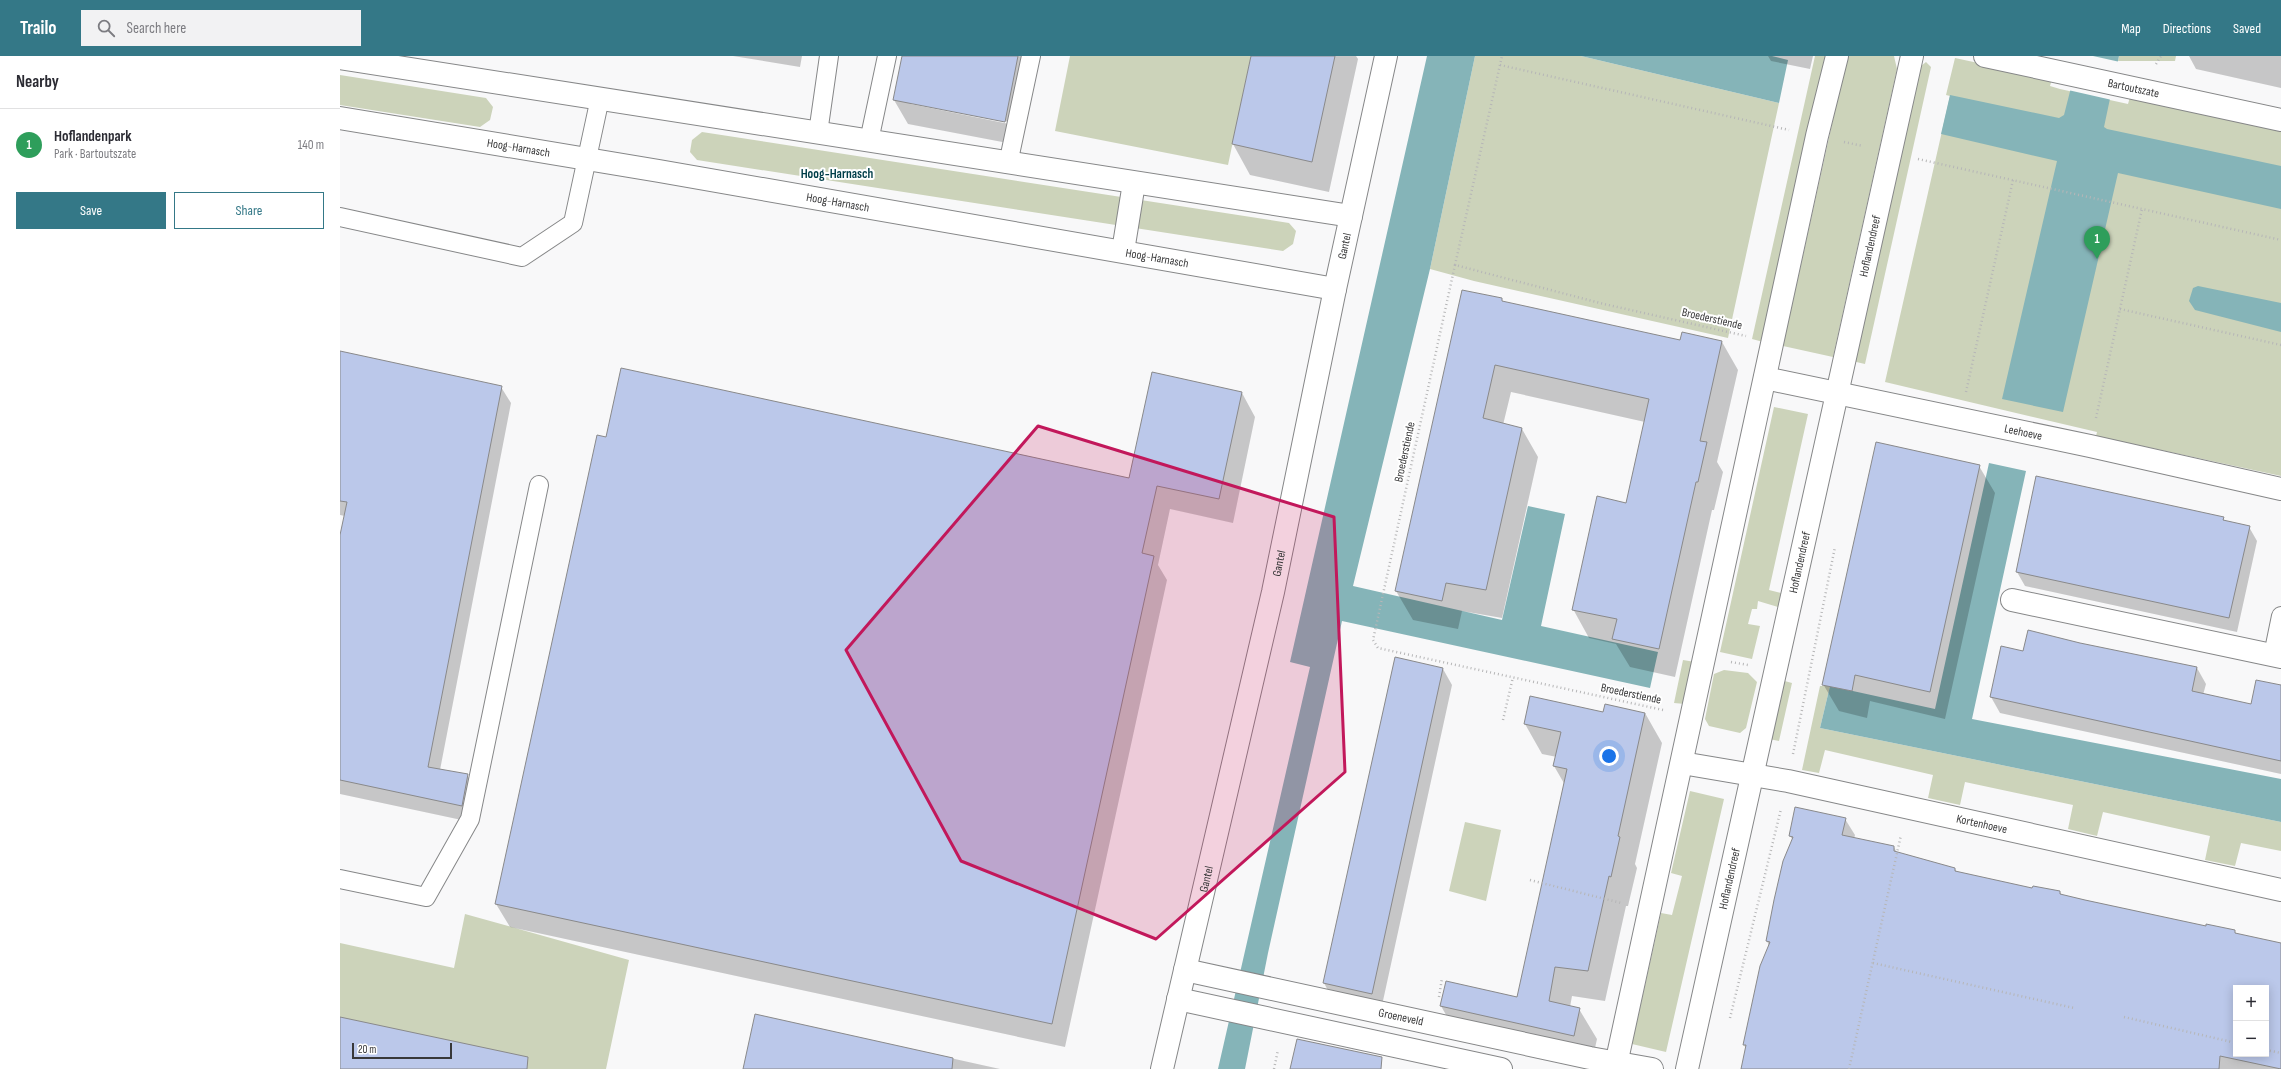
<!DOCTYPE html>
<html lang="en">
<head>
<meta charset="utf-8">
<style>
  body { margin:0; font-family:"Sofia Sans Condensed",sans-serif; background:#f2f2f3; color:#2b2b33 }
  .controls { position:absolute; right:12px; bottom:12px; display:grid; overflow:hidden; border-radius:0px; box-shadow:0 2px 10px #0003 }
  .controls button { width:36px; height:36px; display:grid; place-items:center; padding:0; border:0; border-bottom:1px solid #e1e1e2; background:#fff; color:#2b2b33; font:20px sans-serif }
  .scale { position:absolute; left:12px; bottom:10px; width:100px; box-sizing:border-box; padding-left:4px; border:2px solid #383839; border-top:0; font-size:11px; line-height:14px; white-space:nowrap; color:#383839; -webkit-text-stroke:3px #fff; paint-order:stroke }
  .you { position:absolute; left:1269px; top:700px; width:14px; height:14px; margin:-10px; border:3px solid #fff; border-radius:50%; background:#1a73e8; box-shadow:0 0 0 6px #1a73e833 }
  .badge { display:grid; place-items:center; width:26px; height:26px; border-radius:50%; background:#347887; color:#fff; font-size:13px; font-weight:700 }
  .pin { position:absolute; translate:-50% -33px; filter:drop-shadow(0 1px 2px #0008) }
  .pin::after { content:''; position:absolute; top:21px; width:14px; height:12px; background:inherit; clip-path:polygon(0 0,100% 0,50% 100%) }
  .list { margin:0; padding:0; list-style:none }
  h2 { display:flex; justify-content:space-between; align-items:center; height:52px; margin:0; padding:0 16px; font-size:17px }
  h2 small { font-size:13px; font-weight:400; color:#7c7c81 }
  .list li { display:grid; grid-template-columns:26px 1fr auto; gap:12px; align-items:center; box-sizing:border-box; height:72px; padding:0 16px; border-top:1px solid #e1e1e2 }
  .list b { display:block; font-size:15px; white-space:nowrap }
  .list p { margin:0; font-size:13px; white-space:nowrap; color:#7c7c81 }
  .list em { font-size:13px; font-style:normal; color:#7c7c81 }
  .actions { display:flex; gap:8px; padding:12px 16px }
  .actions a { flex:1; padding:9px 0; border:1px solid #347887; border-radius:0px; text-align:center; font-size:14px; color:#347887 }
  .actions .main { background:#347887; color:#fff }
  .icon { flex:none; width:22px; height:22px; fill:none; stroke:currentColor; stroke-width:2; stroke-linecap:round; stroke-linejoin:round }
  .map { position:relative; flex:none; width:1941px; height:1013px; overflow:hidden }
  header { display:flex; align-items:center; gap:24px; box-sizing:border-box; height:56px; padding:0 20px; background:#347887; color:#fff }
  header strong { font-size:19px }
  nav { display:flex; gap:22px; margin-inline-start:auto; font-size:14px }
  .search { width:280px; height:36px; background:#f2f2f3; display:flex; align-items:center; gap:10px; box-sizing:border-box; padding:0 14px; border-radius:0px; color:#7c7c81; font-size:15px }
  main { display:flex }
  aside { flex:1; background:#fff }
  .map>svg:first-child { display:block }
</style>
</head>
<body>
<header>
<strong>Trailo</strong>
<div class="search"><svg class="icon" aria-label="search" viewBox="0 0 24 24"><circle cx="10" cy="10" r="6"/><path d="M15 15l6 6"/></svg>Search here</div>
<nav><a>Map</a><a>Directions</a><a>Saved</a></nav>
</header>
<main>
<aside>
<h2>Nearby<small></small></h2>
<ul class="list">
<li><span class="badge" style="background:#2e9e5b">1</span><div><b>Hoflandenpark</b><p>Park · Bartoutszate</p></div><em>140 m</em></li>
</ul>
<div class="actions"><a class="main">Save</a><a>Share</a></div>
</aside>
<div class="map">
<svg width="1941" height="1013" viewBox="0 0 1941 1013">
  <rect width="100%" height="100%" fill="#f8f8f9"/>
  <path fill="#ccd3ba" d="M730,0H911L888,109L715,75Z
    M1135,0H1241L1439,47L1388,282L1134,225L1090,213Z
    M1475,0H1489L1427,287L1412,283Z
    M1507,0H1554L1557,13L1493,301L1443,290Z
    M1779,0H1836L1835,5H1778Z
    M1615,2L1712,23L1710,30L1720,33L1788,48L1790,41L1941,74V420L1756,380L1757,376L1545,326L1610,40L1606,39Z
    M1586,6L1591,11L1525,308L1512,305L1576,14Z
    M0,19L146,42L153,51L150,64L140,71L0,49Z
    M362,76L949,167L956,175L953,188L943,195L357,104L350,96L352,84Z
    M1434,351L1468,358L1429,534L1441,537L1438,551L1418,545L1417,553H1412L1408,568L1420,570L1412,603L1380,596Z
    M1343,604L1355,606L1345,648L1334,647Z
    M1384,614L1408,617L1417,626L1406,672L1400,677L1369,670L1365,663L1374,618Z
    M1441,624L1452,627L1439,685L1429,683Z
    M1480,630H1490L1480,672L1941,766V795L1901,787L1895,810L1865,804L1870,780L1763,756L1757,780L1728,773L1733,749L1625,726L1620,749L1588,742L1593,719L1485,694L1479,717L1462,714Z
    M1350,735L1384,743L1326,996L1292,988L1321,857L1332,859L1342,820L1331,817Z
    M1125,766L1161,774L1146,845L1109,835Z
    M125,858L289,904L266,1013H0V887L114,912Z"/>
  <path fill="#85b4b8" d="M1087,0H1135L1090,213L1013,530L1162,564L1188,450L1225,458L1201,570L1318,596L1310,632L1002,565L928,897L905,1013H878L970,611L950,606Z
    M1241,0H1432L1448,4L1439,47Z
    M1739,0H1779L1764,71L1767,73L1941,110V153L1778,117L1723,356L1662,343L1717,105L1601,78L1610,39L1719,62L1724,59Z
    M1858,230L1941,247V276L1855,254L1849,245L1853,232Z
    M1649,407L1686,415L1632,663L1941,723V766L1480,672L1490,630L1595,653Z"/>
  <path fill="#f8f8f9" d="M1737,0H1753L1780,6L1772,44L1728,34Z"/>
  <path fill="#0003" fill-rule="evenodd" d="M393,0H462L460,11Z
    M563,0H696L678,89L568,68L554,44ZM571,46L670,66L669,68L571,48Z
    M912,0H1016L1018,3L989,136L910,119L893,88Z
    M1428,0H1473L1470,13L1431,5Z
    M1849,0H1941V32L1856,13Z
    M1161,243L1163,246L1341,286H1382L1398,314L1377,406L1383,416L1374,454H1372L1335,621L1290,611L1276,588L1249,582L1233,553L1287,448L1305,366L1171,336L1163,369L1182,373L1198,401L1162,562L1122,555L1118,573L1073,564L1056,535Z
    M0,296L161,331L171,347L100,714L127,719L136,735L131,766L0,738V484L5,460L0,459Z
    M902,337L915,361L893,467L830,453L818,509L827,524L725,991L170,871L156,848L267,382L790,423Z
    M1639,410L1655,437L1605,663L1530,645L1527,662L1499,655L1483,628Z
    M1883,462L1885,465L1909,471L1917,485L1897,576L1685,530L1677,516Z
    M1740,588L1857,612L1866,628L1863,639L1912,650L1941,631V718L1660,657L1651,641L1684,596Z
    M1055,602L1103,613L1112,629L1041,954L993,944L984,927Z
    M1264,657H1305L1322,687L1295,808L1297,812L1288,850H1286L1265,945L1232,940L1230,951L1239,953L1257,983L1251,1010L1118,980L1101,950L1178,942L1225,729L1214,710L1217,701L1202,698L1185,668Z
    M1505,763L1515,779L1514,783L1554,791L1557,797L1615,813L1617,816L1693,833L1720,836L1722,839L1867,871L1894,874L1896,878L1941,888V1013H1402L1406,993L1404,989L1429,890L1427,885L1453,784L1450,780ZM1896,932H1926V998H1896Z
    M416,959L660,1013H404Z"/>
  <path fill="#bbc8ea" stroke="#89898a" fill-rule="evenodd" d="M562,0H678L665,66L553,44Z
    M911,0H995L972,106L892,88Z
    M1122,234L1162,242V245L1340,284L1342,276L1382,285L1360,385L1367,386L1358,426H1356L1319,593L1272,583L1277,563L1232,554L1257,440L1286,447L1309,343L1155,309L1143,362L1182,372L1146,534L1106,527L1102,545L1055,535Z
    M0,295L162,330L88,711L128,718L122,750L0,724V479L7,446L0,445Z
    M281,312L789,422L812,316L902,336L879,443L817,430L802,497L814,500L712,968L155,848L257,379L266,381Z
    M1536,386L1640,409L1590,636L1515,619L1512,635L1482,629Z
    M1696,420L1884,461L1883,464L1910,470L1889,562L1676,516Z
    M1688,574L1740,587L1857,611L1852,635L1911,648L1916,624L1941,629V705L1650,641L1661,590L1683,595Z
    M1055,601L1103,612L1032,938L983,927Z
    M1190,640L1263,656L1265,648L1305,657L1278,780L1280,781L1271,821L1269,820L1248,915L1215,911L1209,945L1240,952L1234,980L1100,950L1106,925L1177,941L1227,713L1213,710L1221,676L1184,668Z
    M1455,751L1506,762L1502,779L1554,790V795L1615,812V815L1692,832L1693,830L1720,835V838L1745,844L1866,870V868L1895,874V877L1941,887V1013L1880,1000L1879,1013H1401L1406,989H1403L1420,910L1430,886L1426,885L1434,844L1443,805L1453,781L1449,780ZM1896,932H1926V998H1896Z
    M415,958L613,1002L612,1013H403Z
    M0,961L188,1001L187,1013H0Z
    M957,983L1042,1001L1041,1013H950Z"/>
  <g fill="none" stroke-linecap="round" stroke-linejoin="round">
    <defs>
      <path id="lane" d="M478,77L489,0
        M529,85L547,0
        M668,108L691,0
        M0,161L182,201L233,167L260,42
        M1933,599L1941,560
        M0,823L86,841L130,763L199,429"/>
      <g id="street">
        <path id="s1" d="M1645,0L1941,64"/>
        <path d="M0,2L1011,160"/>
        <path id="s2" d="M0,62L319,115L995,233"/>
        <path d="M783,195L794,127"/>
        <path id="s3" d="M1425,322L1750,390L1941,433"/>
        <path d="M1672,544L1941,601"/>
        <path id="s4" d="M1342,707L1448,725L1941,834"/>
        <path id="s5" d="M845,914L1250,1002L1312,1013"/>
        <path d="M838,943L1161,1013"/>
        <path id="s6" d="M822,1013L933,536L995,233L1046,0"/>
        <path d="M1275,1013L1477,80L1497,0"/>
        <path id="s7" d="M1347,1013L1572,0"/>
      </g>
    </defs>
    <use href="#lane" stroke="#868788" stroke-width="20"/>
    <use href="#street" stroke="#868788" stroke-width="24"/>
    <path stroke="#b6b6b7" stroke-width="2.5" stroke-dasharray="1 3" stroke-linecap="butt" d="M1816,8L1821,0
      M1160,9L1449,74
      M1504,86L1523,90
      M1578,103L1941,184
      M1115,209L1162,0
      M1780,253L1941,289
      M1626,336L1673,124
      M1756,362L1802,153
      M1391,606L1408,609
      M1323,654L1038,592L1033,584L1115,209L1264,248L1406,280
      M1163,664L1173,621
      M1453,698L1495,491
      M1190,824L1281,847
      M1533,907L1734,952
      M1099,941L1102,922
      M1784,961L1896,987
      M1390,962L1441,753
      M1926,994L1941,997
      M934,1013L938,994
      M1509,1013L1561,779"/>
    <use href="#lane" stroke="#fff" stroke-width="18"/>
    <use href="#street" stroke="#fff" stroke-width="22"/>
  </g>
  <path fill="#c2185b" fill-opacity="0.2" stroke="#c2185b" stroke-width="3" stroke-linejoin="round" d="M698,370L994,461L1005,716L816,883L621,805L506,594Z"/>
  <g text-anchor="middle" dominant-baseline="central" stroke-width="4" stroke-linejoin="round" paint-order="stroke">
    <g font-size="12" fill="#383839" stroke="#fff">
      <text stroke="none"><textPath href="#s1" startOffset="152">Bartoutszate</textPath></text>
      <text stroke="none"><textPath href="#s2" startOffset="181">Hoog-Harnasch</textPath></text>
      <text stroke="none"><textPath href="#s2" startOffset="505">Hoog-Harnasch</textPath></text>
      <text stroke="none"><textPath href="#s6" startOffset="843">Gantel</textPath></text>
      <text stroke="none"><textPath href="#s7" startOffset="843">Hoflandendreef</textPath></text>
      <text stroke="none"><textPath href="#s2" startOffset="829">Hoog-Harnasch</textPath></text>
      <text transform="translate(1372 263) rotate(13)">Broederstiende</text>
      <text stroke="none"><textPath href="#s3" startOffset="264">Leehoeve</textPath></text>
      <text transform="translate(1065 396) rotate(-78)">Broederstiende</text>
      <text stroke="none"><textPath href="#s7" startOffset="519">Hoflandendreef</textPath></text>
      <text stroke="none"><textPath href="#s6" startOffset="519">Gantel</textPath></text>
      <text transform="translate(1291 638) rotate(12)">Broederstiende</text>
      <text stroke="none"><textPath href="#s4" startOffset="306">Kortenhoeve</textPath></text>
      <text stroke="none"><textPath href="#s6" startOffset="195">Gantel</textPath></text>
      <text stroke="none"><textPath href="#s7" startOffset="195">Hoflandendreef</textPath></text>
      <text stroke="none"><textPath href="#s5" startOffset="221">Groeneveld</textPath></text>
    </g>
    <g font-size="13" font-weight="bold" fill="#003e49" stroke="#fff">
      <text x="497" y="118">Hoog-Harnasch</text>
    </g>
  </g>
</svg>
<div class="controls">
<button>+</button>
<button>−</button>
</div>
<div class="scale">20 m</div>
<div class="you"></div>
<div class="pin badge" style="left:1757px;top:203px;background:#2e9e5b">1</div>
</div>
</main>
</body>
</html>
